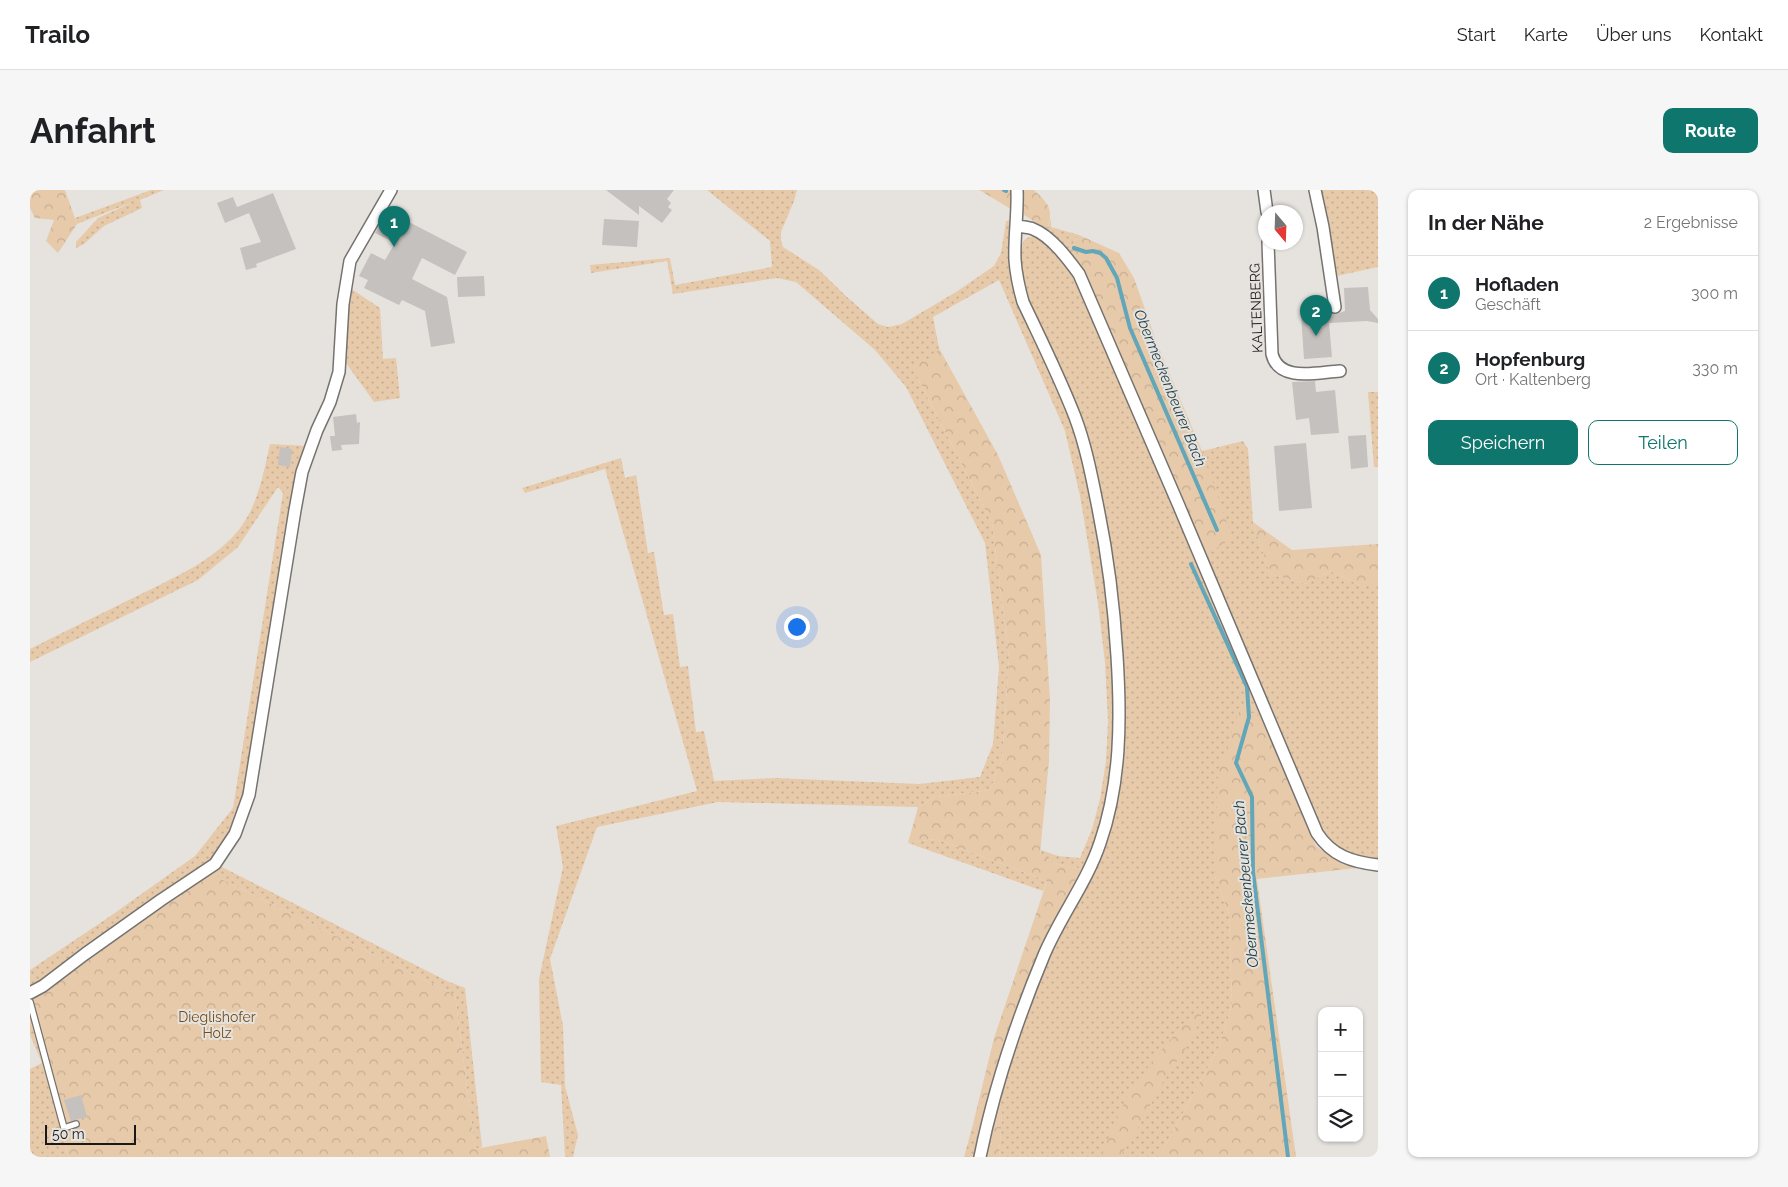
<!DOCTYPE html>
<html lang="de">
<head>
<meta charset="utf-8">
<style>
  body { margin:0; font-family:Raleway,sans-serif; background:#f6f6f6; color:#202124 }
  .controls { position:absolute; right:15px; bottom:15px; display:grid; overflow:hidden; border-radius:10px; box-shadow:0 1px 4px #0004 }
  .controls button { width:45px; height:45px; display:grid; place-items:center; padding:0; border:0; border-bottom:1px solid #e0e0e0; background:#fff; color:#202124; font:25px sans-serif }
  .compass { position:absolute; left:1228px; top:15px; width:45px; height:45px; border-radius:50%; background:#fff; box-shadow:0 1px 4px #0004; rotate:161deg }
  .scale { position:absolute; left:15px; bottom:12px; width:91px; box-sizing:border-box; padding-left:5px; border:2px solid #1a1918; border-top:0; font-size:14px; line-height:18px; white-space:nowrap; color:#1a1918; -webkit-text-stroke:4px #e6e3df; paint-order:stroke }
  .you { position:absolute; left:766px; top:436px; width:18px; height:18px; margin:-12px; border:4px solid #fff; border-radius:50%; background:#1a73e8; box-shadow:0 0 0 8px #1a73e833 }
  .badge { display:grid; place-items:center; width:32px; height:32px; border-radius:50%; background:#0f766e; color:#fff; font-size:16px; font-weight:700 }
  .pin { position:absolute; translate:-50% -41px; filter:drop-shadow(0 1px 2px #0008) }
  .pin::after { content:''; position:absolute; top:26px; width:18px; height:15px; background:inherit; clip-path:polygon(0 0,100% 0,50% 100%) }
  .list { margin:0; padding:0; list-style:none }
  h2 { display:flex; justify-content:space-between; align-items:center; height:65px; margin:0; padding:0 20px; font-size:21px }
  h2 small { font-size:16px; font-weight:400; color:#757577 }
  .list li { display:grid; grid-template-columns:32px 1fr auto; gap:15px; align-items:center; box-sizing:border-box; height:75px; padding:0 20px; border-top:1px solid #e0e0e0 }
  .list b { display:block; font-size:19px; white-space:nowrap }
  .list p { margin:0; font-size:16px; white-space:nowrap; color:#757577 }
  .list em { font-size:16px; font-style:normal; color:#757577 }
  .actions { display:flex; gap:10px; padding:15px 20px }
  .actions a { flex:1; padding:11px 0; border:1px solid #0f766e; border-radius:10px; text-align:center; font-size:18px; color:#0f766e }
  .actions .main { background:#0f766e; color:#fff }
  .icon { flex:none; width:28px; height:28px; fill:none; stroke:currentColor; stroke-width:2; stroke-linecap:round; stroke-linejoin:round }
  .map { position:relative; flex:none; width:1348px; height:967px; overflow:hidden; border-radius:10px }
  header { display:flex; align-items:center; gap:30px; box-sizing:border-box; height:70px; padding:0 25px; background:#fff; border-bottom:1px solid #e0e0e0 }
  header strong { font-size:24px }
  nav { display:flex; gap:28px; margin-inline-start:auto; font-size:18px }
  .intro { display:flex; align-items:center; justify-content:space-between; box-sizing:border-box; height:120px; padding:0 30px }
  h1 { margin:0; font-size:35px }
  .button { padding:12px 22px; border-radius:10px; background:#0f766e; color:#fff; font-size:18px; font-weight:700 }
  main { display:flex; gap:30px; padding:0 30px }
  aside { flex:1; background:#fff; border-radius:10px; box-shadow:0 1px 4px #0004 }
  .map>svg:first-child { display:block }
</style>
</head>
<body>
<header>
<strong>Trailo</strong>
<nav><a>Start</a><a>Karte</a><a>Über uns</a><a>Kontakt</a></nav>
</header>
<div class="intro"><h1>Anfahrt</h1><a class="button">Route</a></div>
<main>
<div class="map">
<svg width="1348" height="967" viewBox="0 0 1348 967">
  <defs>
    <pattern id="grass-dots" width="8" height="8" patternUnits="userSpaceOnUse" patternTransform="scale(1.25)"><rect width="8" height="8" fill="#e7caaa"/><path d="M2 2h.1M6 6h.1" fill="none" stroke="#c6ad92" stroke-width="1.8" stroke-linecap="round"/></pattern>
    <pattern id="forest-crowns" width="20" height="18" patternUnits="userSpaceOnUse" patternTransform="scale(1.25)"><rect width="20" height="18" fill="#e7caaa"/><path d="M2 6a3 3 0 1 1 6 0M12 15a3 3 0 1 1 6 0" fill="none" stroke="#c6ad92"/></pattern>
  </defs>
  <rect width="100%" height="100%" fill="#e6e3df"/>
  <path fill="url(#grass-dots)" d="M121,0H134L110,10L112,18L74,36L54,54L46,58V52L68,28L103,12L47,34L45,28Z
    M677,0H767L764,11L751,42V50L753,57L789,80L817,107L848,134L858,137L872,134L926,102L964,76L971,63L976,31L981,30V82L985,103L1039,223L1050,259L1073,370L1086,505L1085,562L1075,626L1055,679L1029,675L1010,665L1011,660L1028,666L1050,668L1062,639L1070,609L1076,571L1078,531L1075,473L1068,413L1050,306L1035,241L969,90L903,127L909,158L905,167L888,189L962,333L979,468L972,569L960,600L905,607L888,617L688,612L567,637L520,769L533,836L535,896L548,945L543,967H535L531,895L511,892L509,789L533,677L526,636L667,601L575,279L495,303L492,298L591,268L595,288L606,285L618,363L624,362L634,425L643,424L650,477L658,476L666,542L674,541L684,591L746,588L889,594L950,587L963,554L969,477L955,353L876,197L845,160L766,92L747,88L643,104L637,71L561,83L560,75L640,68L645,95L742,77L740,51Z
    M1285,0H1348V77L1302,87Z
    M1021,28V37L1049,45L1037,62L1017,40Z
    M999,47C1002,47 1005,46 1007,47C1018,51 1039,79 1046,88L1164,363L1231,525L1210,521L1185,686L1199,724L1202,815L1189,857L1129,967H969L972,923L966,919L977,876L999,815L1027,749L1058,692L1076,651L1092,590L1094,554L1093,477L1087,406L1053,240L999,117C994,95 985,71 994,50Z
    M320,98L350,118L353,169L366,168L370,208L344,212L316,173Z
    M1338,202H1348V277H1344Z
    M1213,251L1218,259L1223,332L1240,384L1276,394L1300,381L1330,395H1348V672H1343L1308,659L1290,640L1175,366L1172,261Z
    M240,254L278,256L214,610L208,630L181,671L0,799V780L79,727L165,666L203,618L253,303L248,297L208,357L168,390L0,472V459C35,441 71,424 107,406C143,388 189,369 213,334C229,310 234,281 240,254Z
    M906,649L1017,691L1013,701L878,653Z
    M190,676L417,791L435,798L452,957L445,959L425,805L181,684Z
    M0,812L35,943L37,967H0V879L12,873L0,845Z
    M943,934L951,942L946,967H934Z"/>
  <path fill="url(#forest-crowns)" d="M0,0H35L47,34L28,63L16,51L24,30L5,28L0,18Z
    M949,0H983L984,21L951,1Z
    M992,0H1004C1019,14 1024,19 1017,40L991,23Z
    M1049,45L1089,63L1104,88L1128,156L1172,261L1202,348L1175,366L1037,62Z
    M909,158L968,265L1011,365L1020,510L1019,571L1010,664L1029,675L1055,679L1022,743L951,942L943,934L964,848L1017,691L906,649L878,653L888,617L905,607L960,600L972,569L979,468L962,333L882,177L904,167Z
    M1223,332L1262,360L1348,354V395H1330L1300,381L1276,394L1240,384Z
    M1210,520L1231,525L1286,656L1312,674L1327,678L1227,689L1266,967H1129L1189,857L1202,815L1199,724L1185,686L1188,580Z
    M181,684L425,805L445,959L516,946L520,967H37L35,943L0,810L84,746L133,712Z
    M1175,813L1164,846L1134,890L1103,947L1090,967H1070L1099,902L1134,857L1168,818Z
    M966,919L972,923L969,967H956Z"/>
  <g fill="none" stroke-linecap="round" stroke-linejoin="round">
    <path stroke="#61a6b9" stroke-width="4" d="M974,0L976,1
      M1044,58L1056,62L1063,61L1070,63L1076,68L1087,88L1100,138L1187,340
      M1161,374L1217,497L1219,527L1206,573L1222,607L1223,682L1258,967"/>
  </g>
  <path fill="#c4c1be" d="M576,0H644L637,9L641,13L638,17L642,20L632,33L609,16V25Z
    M243,3L266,59L226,74L227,77L216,80L210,58L231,52L219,23L195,33L187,13L203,7L207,17Z
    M359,18L377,27L375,30L437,62L425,85L392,68L382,89L417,107L425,153L401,157L395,121L372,110L369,115L334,98L338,90L329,86L341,63L355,70L365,53L345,43Z
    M574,29L609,31L607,57L572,55Z
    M454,86L455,106L428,107L427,87Z
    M1338,97L1340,120L1348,129V133L1337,131L1299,133L1302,167L1274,169L1271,124L1299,122L1306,124L1315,121L1314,98Z
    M1285,191L1286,202L1305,200L1309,243L1281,245L1279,228L1266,230L1262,192Z
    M326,224L327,233L330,232L329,254L311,255L312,260L302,261L300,246H305L303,227Z
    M1336,245L1338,277L1321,279L1318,246Z
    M1276,253L1282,318L1249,321L1244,256Z
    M250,257L262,259L260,277L248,275Z
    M51,905L57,927L41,931L34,910Z"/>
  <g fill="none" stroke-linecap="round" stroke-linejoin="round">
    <defs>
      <path id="service" d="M0,812L34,938L46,934"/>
      <path id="minor" d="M1234,0L1237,22
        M1285,0L1293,37L1305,117
        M987,36C992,37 998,37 1003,39C1021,46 1038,69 1049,84L1149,316L1287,643C1302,666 1322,672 1348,675
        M1238,52L1242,164C1249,193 1288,182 1310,181
        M0,803L13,796L55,764L131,710L185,674L205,644L219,605L265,320L272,282L287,240L300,212L309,182L313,114L320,71L361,0
        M950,967C964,898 987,830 1014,765C1030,727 1057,692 1070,653C1091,593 1091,529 1087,466C1084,416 1078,367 1068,318C1062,288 1056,256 1045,227C1030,188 1011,150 993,112C989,98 986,84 985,70C984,47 988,23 987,0"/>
    </defs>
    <use href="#service" stroke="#757370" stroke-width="8"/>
    <use href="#minor" stroke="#757370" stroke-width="14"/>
    <use href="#service" stroke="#fff" stroke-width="5.5"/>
    <use href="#minor" stroke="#fff" stroke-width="11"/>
  </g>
  <g text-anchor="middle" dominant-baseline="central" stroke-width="4" stroke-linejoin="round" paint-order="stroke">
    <g font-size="14" fill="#1a1918" stroke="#e6e3df">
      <text transform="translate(1226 118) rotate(-92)">KALTENBERG</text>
    </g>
    <g font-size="14" fill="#734d18" stroke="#e6e3df">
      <text x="187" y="827">Dieglishofer<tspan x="187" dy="16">Holz</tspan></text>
    </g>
    <g font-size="15" font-style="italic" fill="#1a3c45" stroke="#e6e3df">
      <text transform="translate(1140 198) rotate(68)">Obermeckenbeurer Bach</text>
      <text transform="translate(1216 694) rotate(-95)">Obermeckenbeurer Bach</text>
    </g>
  </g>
</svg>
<div class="controls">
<button>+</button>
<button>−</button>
<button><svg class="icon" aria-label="layers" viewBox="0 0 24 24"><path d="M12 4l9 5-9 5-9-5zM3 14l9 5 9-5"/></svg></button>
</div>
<svg class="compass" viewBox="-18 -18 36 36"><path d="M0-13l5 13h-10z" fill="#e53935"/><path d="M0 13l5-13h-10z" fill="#757577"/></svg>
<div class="scale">50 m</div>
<div class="you"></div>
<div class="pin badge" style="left:364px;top:57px">1</div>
<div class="pin badge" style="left:1286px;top:146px">2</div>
</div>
<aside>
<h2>In der Nähe<small>2 Ergebnisse</small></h2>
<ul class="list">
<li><span class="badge">1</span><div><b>Hofladen</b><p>Geschäft</p></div><em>300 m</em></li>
<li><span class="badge">2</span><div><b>Hopfenburg</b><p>Ort · Kaltenberg</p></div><em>330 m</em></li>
</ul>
<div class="actions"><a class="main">Speichern</a><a>Teilen</a></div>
</aside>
</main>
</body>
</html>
